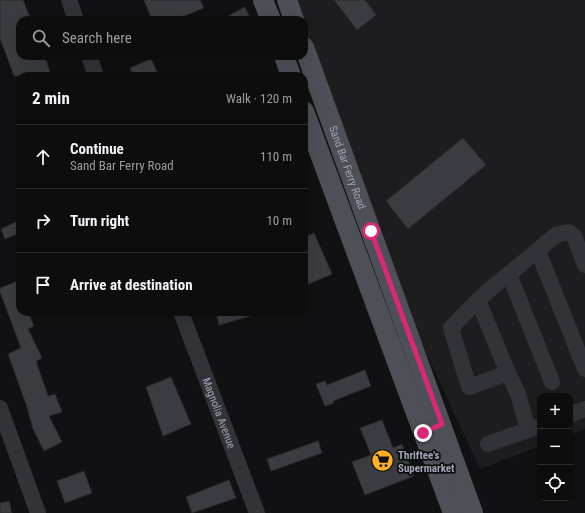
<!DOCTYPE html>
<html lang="en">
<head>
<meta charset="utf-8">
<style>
  body { margin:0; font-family:"Roboto Condensed",sans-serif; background:#1b1b1c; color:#f1f3f6 }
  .controls { position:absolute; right:12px; bottom:12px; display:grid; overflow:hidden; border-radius:8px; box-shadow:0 4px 16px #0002 }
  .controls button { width:36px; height:36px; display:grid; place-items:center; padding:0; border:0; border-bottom:1px solid #2d2d2e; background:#0d0d0e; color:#f1f3f6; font:20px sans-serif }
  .stop { position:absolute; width:12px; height:12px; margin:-9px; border:3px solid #db2777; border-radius:50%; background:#fff }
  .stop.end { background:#db2777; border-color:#fff; box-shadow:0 1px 4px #0008 }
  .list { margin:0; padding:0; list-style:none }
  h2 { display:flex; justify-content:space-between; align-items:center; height:52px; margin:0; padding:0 16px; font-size:17px }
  h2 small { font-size:13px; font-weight:400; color:#9a9c9e }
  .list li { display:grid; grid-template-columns:26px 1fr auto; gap:12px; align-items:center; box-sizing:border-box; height:64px; padding:0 16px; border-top:1px solid #2d2d2e }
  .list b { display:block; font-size:15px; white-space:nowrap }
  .list p { margin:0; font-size:13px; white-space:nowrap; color:#9a9c9e }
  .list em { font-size:13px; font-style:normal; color:#9a9c9e }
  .icon { flex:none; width:22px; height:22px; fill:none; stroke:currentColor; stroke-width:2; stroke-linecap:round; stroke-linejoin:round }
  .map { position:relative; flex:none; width:585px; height:513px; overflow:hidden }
  .search { position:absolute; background:#0d0d0e; box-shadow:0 4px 16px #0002; left:16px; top:16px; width:292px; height:44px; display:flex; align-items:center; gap:10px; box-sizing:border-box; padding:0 14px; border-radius:12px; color:#9a9c9e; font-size:15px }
  .panel { position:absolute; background:#0d0d0e; box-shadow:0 4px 16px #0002; left:16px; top:72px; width:292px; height:244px; border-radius:12px }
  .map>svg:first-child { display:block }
</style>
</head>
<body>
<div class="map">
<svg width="585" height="513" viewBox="0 0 585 513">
  <rect width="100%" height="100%" fill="#111113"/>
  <path fill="#1d1d20" d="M279,0H585V429L570,435V396H540V446L480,469L395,285L304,56V20H287Z"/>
  <path fill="#3a3c41" stroke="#2b2b2f" d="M0,0H23L31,20H20V56H45L51,76H14L0,38Z
    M144,0H200L204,8L174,20H152Z
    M334,0H365L376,15L357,30Z
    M245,7L251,20H221Z
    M151,59L159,76H133L130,68Z
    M463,138L486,165L408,229L386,201Z
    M16,222L20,233L5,239L1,229Z
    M314,233L332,274L304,286V238Z
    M20,280V312H28L34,326L28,329L42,358L36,361L48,396L55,394L62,412L49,416L62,442L44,451L33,429L26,404L8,354L21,348L0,292V288Z
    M216,312H253L254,315L219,325Z
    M365,370L371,386L333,401L334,403L325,406L316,384L325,381L327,385Z
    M171,377L191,424L163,436L146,387Z
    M382,420L393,448L402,444L414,476L365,495L352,462L371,455L360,428Z
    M318,441L322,453L271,471L267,459Z
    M84,471L92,493L65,503L57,481Z
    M229,480L236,498L192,513L186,497Z
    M9,501L12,513H0V503Z"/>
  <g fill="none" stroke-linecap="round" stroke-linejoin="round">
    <g stroke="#323338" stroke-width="16">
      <path d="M69,0L76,20"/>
      <path d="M89,56L96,76"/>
      <path d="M538,251L585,369"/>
      <path d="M478,300L508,373L469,387L451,328C469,309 487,290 509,274"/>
      <path id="s1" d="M181,312L257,513"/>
      <path d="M508,373L518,394L528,430L540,426"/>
      <path d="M552,382L509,274L556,235L568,232L574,236L585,265"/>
      <path d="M0,408L38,513"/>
      <path d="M570,415L585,409"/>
      <path d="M488,444L528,430"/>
    </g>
    <g stroke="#4d5057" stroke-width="20">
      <path d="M263,0L271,20"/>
      <path d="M287,0L294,20"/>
      <path id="s2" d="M304,47L473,513"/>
      <path d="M284,56L291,76"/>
      <path d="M304,111L453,513"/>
    </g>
  </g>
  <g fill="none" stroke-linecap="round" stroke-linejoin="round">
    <path stroke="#db2777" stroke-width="5" d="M371,231L442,424L423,433"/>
  </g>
  <defs>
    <symbol id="supermarket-disc" viewBox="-11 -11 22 22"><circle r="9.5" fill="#ffb01d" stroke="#0c0c0e"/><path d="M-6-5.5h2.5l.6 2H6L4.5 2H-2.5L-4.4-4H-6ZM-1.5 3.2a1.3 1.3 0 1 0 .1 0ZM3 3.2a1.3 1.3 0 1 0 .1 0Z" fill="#111"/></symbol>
  </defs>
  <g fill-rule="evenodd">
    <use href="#supermarket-disc" x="370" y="448" width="25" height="25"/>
  </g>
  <g text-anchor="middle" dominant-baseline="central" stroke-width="3.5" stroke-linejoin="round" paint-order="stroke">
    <g font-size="11" fill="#a1a7b5" stroke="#0c0c0e">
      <text stroke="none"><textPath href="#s2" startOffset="128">Sand Bar Ferry Road</textPath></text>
      <text stroke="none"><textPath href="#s1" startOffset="108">Magnolia Avenue</textPath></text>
    </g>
    <g font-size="11" font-weight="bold" fill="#a1a7b5" stroke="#0c0c0e" text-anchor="start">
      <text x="398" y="455">Thriftee's<tspan x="398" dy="13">Supermarket</tspan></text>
    </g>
  </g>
</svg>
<div class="controls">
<button>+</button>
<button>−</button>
<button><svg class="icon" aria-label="locate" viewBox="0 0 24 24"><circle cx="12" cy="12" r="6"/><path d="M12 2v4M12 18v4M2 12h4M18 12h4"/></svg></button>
</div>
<div class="stop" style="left:371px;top:231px"></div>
<div class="stop end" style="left:423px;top:433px"></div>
<div class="search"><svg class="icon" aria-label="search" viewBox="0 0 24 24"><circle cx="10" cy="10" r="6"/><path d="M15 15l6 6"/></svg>Search here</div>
<section class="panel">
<h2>2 min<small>Walk · 120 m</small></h2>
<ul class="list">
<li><svg class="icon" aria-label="ahead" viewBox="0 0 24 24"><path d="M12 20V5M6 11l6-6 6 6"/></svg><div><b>Continue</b><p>Sand Bar Ferry Road</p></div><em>110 m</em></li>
<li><svg class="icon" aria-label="right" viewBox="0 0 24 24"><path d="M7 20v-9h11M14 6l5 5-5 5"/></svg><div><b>Turn right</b></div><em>10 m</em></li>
<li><svg class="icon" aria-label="arrive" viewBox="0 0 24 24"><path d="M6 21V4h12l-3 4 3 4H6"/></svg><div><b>Arrive at destination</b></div></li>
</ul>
</section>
</div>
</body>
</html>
